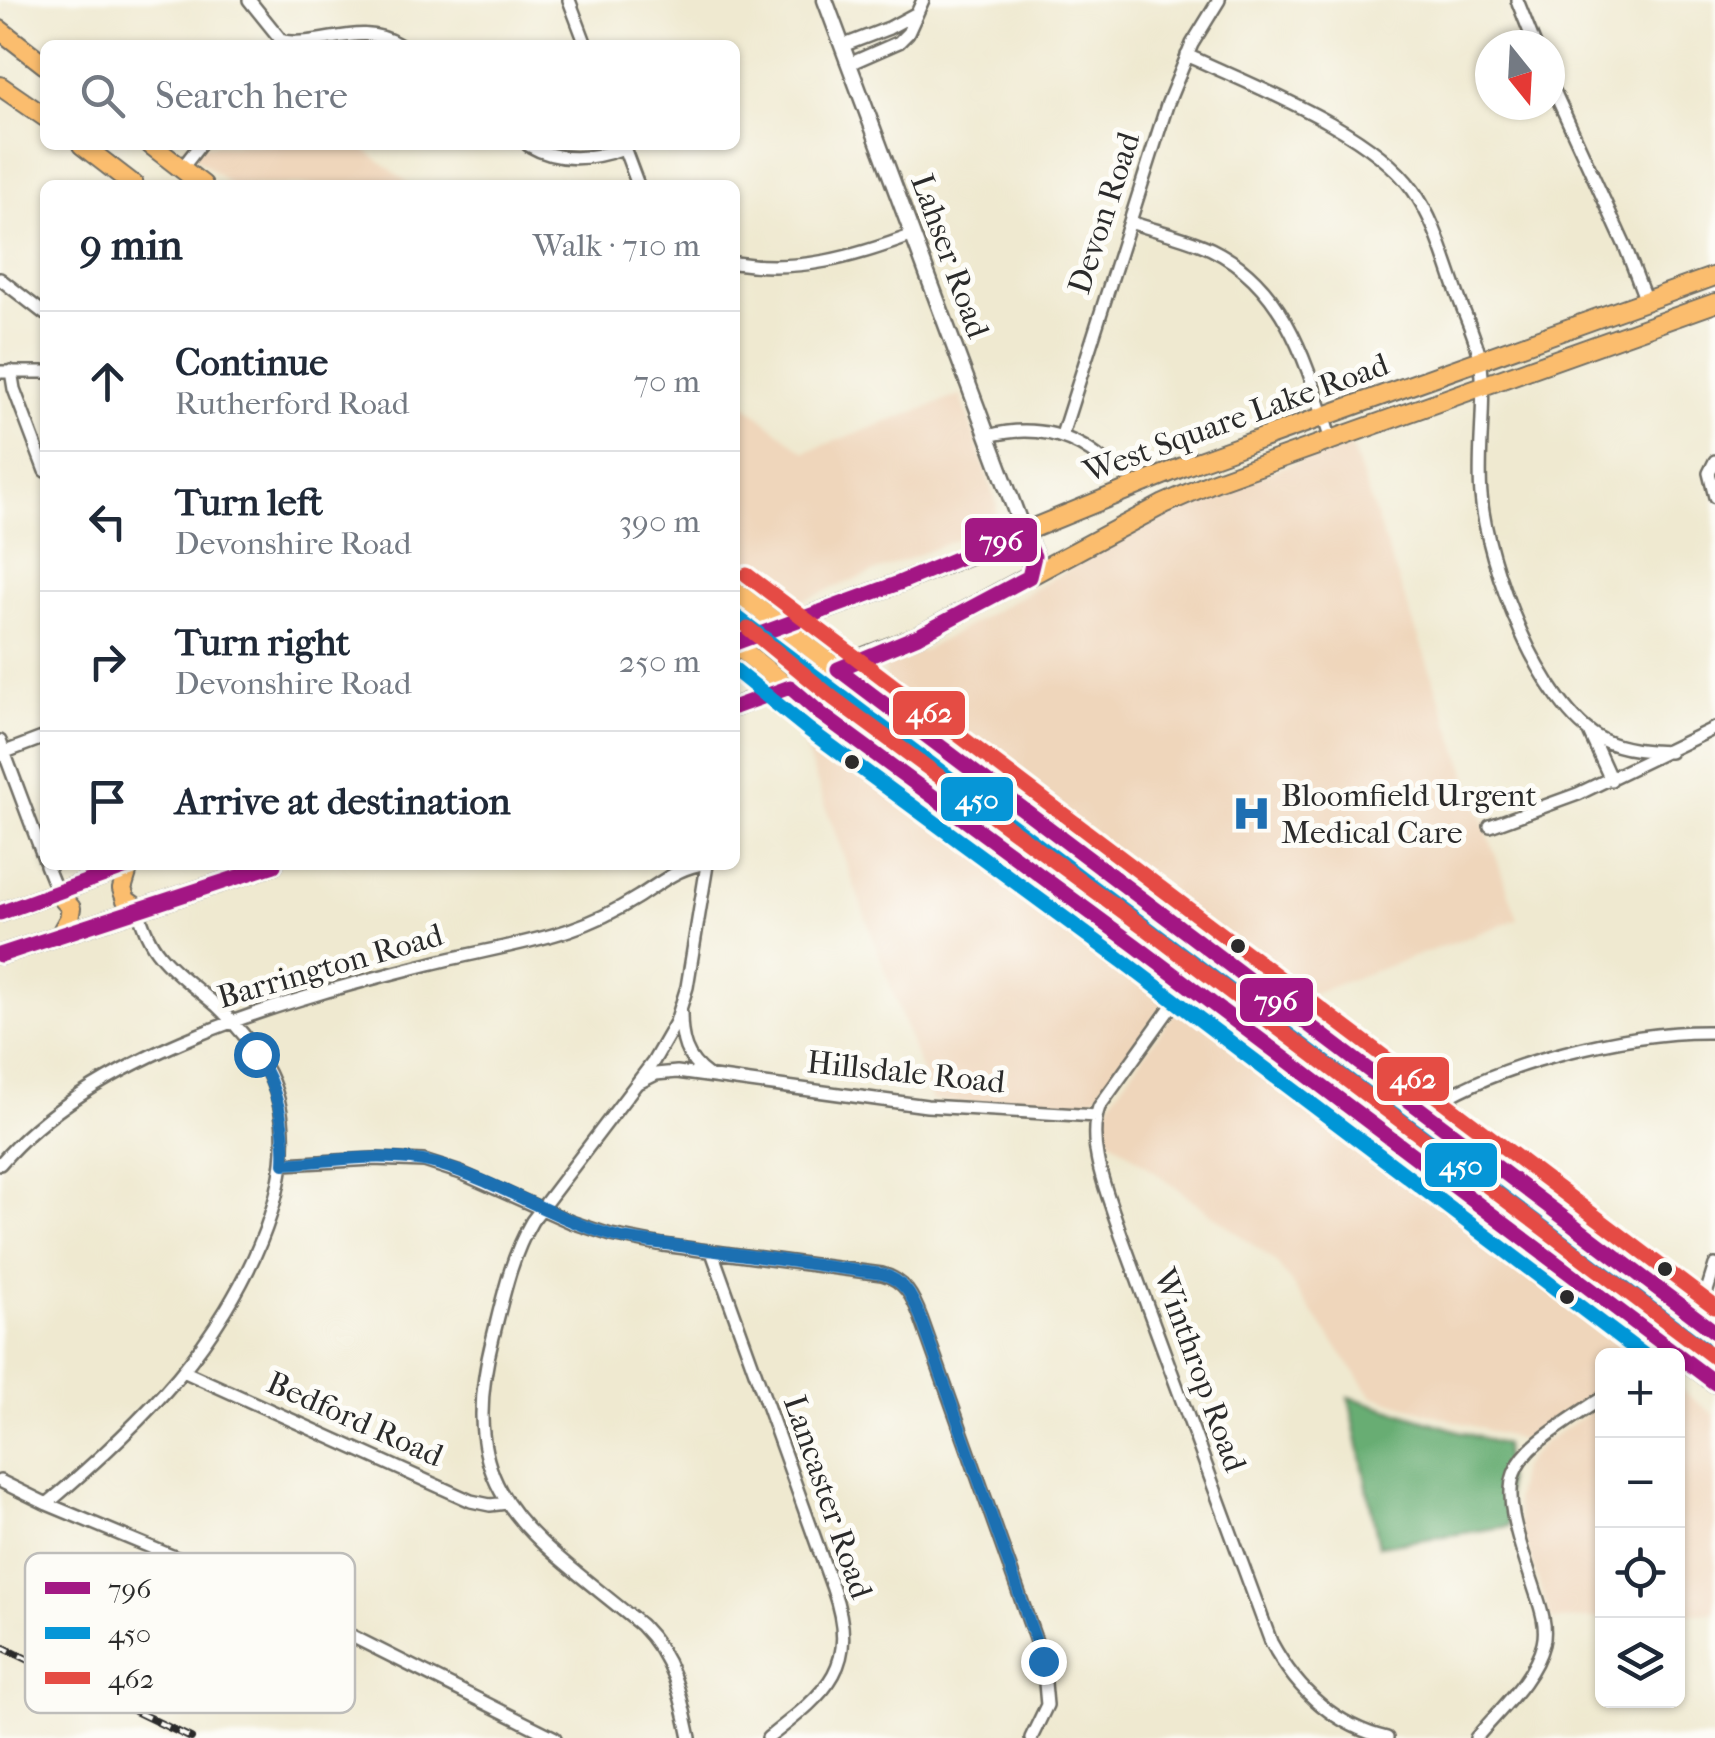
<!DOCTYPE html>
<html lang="en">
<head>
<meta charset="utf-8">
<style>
  body { margin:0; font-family:"IM FELL French Canon",serif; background:#f2f2f3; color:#1f2937 }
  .controls { position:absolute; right:30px; bottom:30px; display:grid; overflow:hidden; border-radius:15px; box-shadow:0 2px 8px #0004 }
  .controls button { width:90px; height:90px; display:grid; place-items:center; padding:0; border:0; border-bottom:2px solid #e0e1e3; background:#fff; color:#1f2937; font:50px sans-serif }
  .compass { position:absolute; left:1475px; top:30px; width:90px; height:90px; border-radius:50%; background:#fff; box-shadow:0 2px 8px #0004; rotate:162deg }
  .stop { position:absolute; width:30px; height:30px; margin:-22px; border:8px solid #1f6fb2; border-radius:50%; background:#fff }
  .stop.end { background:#1f6fb2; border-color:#fff; box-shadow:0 2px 10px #0008 }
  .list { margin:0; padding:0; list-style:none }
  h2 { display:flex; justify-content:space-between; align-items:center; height:130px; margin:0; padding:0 40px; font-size:42px }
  h2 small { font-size:32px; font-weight:400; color:#747a83 }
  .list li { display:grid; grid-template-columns:65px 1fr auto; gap:30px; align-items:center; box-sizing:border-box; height:140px; padding:0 40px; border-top:2px solid #e0e1e3 }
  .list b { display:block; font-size:38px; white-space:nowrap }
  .list p { margin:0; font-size:32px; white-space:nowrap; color:#747a83 }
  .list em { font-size:32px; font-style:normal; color:#747a83 }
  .icon { flex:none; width:55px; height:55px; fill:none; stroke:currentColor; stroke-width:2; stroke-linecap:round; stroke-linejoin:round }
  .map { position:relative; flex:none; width:1715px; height:1738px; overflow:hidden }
  .search { position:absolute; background:#fff; box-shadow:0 2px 8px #0004; left:40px; top:40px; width:700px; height:110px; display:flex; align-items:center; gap:25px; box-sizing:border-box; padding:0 35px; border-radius:15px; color:#747a83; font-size:38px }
  .panel { position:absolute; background:#fff; box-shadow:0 2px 8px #0004; left:40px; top:180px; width:700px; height:690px; border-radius:15px }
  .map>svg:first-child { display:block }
</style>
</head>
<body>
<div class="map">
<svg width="1715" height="1738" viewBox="0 0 1715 1738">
  <rect width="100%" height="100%" fill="#fdfcf7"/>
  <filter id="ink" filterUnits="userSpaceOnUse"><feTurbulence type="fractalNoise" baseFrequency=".01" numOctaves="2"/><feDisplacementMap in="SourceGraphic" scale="20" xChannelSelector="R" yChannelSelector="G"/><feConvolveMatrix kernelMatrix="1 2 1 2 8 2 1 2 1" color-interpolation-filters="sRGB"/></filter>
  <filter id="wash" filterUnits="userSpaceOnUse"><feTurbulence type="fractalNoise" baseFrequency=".0048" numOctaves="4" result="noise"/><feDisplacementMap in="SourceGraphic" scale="40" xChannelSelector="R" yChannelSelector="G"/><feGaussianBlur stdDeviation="2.25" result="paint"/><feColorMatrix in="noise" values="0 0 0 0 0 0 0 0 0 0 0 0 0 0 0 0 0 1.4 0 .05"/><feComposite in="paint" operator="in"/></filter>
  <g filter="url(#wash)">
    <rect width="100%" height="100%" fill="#efe9d0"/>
    <path fill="#efd6bb" d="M180,145H359L411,185H231Z
      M961,395L997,506L994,525L793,604L782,605L766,600L735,576V397L805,452Z
      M1350,443L1518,919L1300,998L905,698L885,679L884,671L889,660L908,651H923L1163,516L1228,487Z
      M789,705L803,712L1163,983L1168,990L1167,999L1097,1095L1082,1106L1065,1108L932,1101Z
      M1191,1006L1642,1345L1646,1355L1602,1356V1393L1527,1442L1372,1396L1276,1262L1101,1132L1107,1106L1174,1013L1183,1007Z
      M1678,1387L1715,1416V1612L1678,1614Z
      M1602,1404V1618L1551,1620L1519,1523L1515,1499L1521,1467L1544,1442Z"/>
    <path fill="#68ad73" stroke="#4a6c4f" stroke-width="2.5" d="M1349,1397L1504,1445L1509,1526L1379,1546Z"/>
  </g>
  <g filter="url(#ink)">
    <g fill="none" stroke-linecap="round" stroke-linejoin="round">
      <defs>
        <path id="minor" d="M249,0L282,41C323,48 361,20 399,45
          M569,0L586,45
          M1517,0L1535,45
          M842,46L889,28L915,14
          M1187,55C1255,87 1369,129 1413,190C1436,222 1446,264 1460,301C1467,320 1476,339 1480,358C1487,401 1477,451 1481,495C1486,562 1540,708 1603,740C1624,750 1647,751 1670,752
          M849,64L899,42L908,33L923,0
          M1550,82L1625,246L1646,301
          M528,145C559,163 591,160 624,148
          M623,145L638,185
          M182,168L200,145
          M1130,222C1156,231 1186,237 1211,249C1287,286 1307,366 1331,440
          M735,263C798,273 855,257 913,235
          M0,279L45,314
          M11,371L14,389L45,471
          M0,372H45
          M1062,435L1167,105L1192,44L1219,0
          M988,436C1034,424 1076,434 1110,467
          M1715,461L1709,473L1715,497
          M1590,734L1611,780
          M0,741L45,861
          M0,754L45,737
          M1490,826L1578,794L1715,728
          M46,865L57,892
          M1186,986L1099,1107C1085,1146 1109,1197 1121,1235L1271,1642C1297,1690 1333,1725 1387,1738
          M681,1013C681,1039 685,1059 708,1075
          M640,1082L656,1074L677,1072L927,1106L1096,1116
          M1425,1111C1495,1063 1630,1030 1715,1032
          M0,1164C96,1051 290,999 429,964C475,952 524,945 569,930C593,922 616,911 638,897C657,885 675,870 698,865
          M284,1164L373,1159L424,1161L461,1173L571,1222L611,1235L663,1245L882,1274C905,1280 913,1297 921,1318L1043,1661L1047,1705L1031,1738
          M712,1252L833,1589C860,1667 828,1691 768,1738
          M1692,1314L1706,1294L1715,1265
          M183,1371L471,1501L490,1505L507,1503
          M0,1481L47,1504L292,1606L555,1738
          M47,1504C93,1465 139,1423 178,1377C241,1301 320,1162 264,1065C252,1044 234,1022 217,1006C198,989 176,975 160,955C148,941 143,925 137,908
          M690,1738C681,1695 673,1657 641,1625C531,1533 452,1498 493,1337C503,1297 511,1257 532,1221L653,1062L676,1022L687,987L707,865
          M1476,1738C1499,1710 1534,1680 1543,1644C1548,1624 1539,1603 1533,1584C1493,1465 1502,1464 1602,1398"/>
        <path id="tertiary" d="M825,0L1023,531"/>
        <path id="primary" d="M0,30L45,65
          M0,86L45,117
          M82,145L134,185
          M151,145L203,185
          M735,591L1715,1332
          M735,644L821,714L1136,946L1715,1383
          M846,726L874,732L971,807H980L989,797L985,780
          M1028,867L1033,849L1050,846L1124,902L1150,909
          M1187,986L1213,989L1305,1060L1321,1062L1333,1042
          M1449,1183L1451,1169L1456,1165H1471L1567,1236L1593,1246
          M1667,1348H1689L1715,1368"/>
        <path id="trunk" d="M1023,531L1034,556L1029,577
          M735,643L899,583L1185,466L1715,276
          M735,707L918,636L1164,504L1214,482L1715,303
          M129,866L122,889L126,900L137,908
          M57,892L71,908L69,919L61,933
          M0,913L132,865
          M0,955L274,865"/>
      </defs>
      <use href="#minor" stroke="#706e65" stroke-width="16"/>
      <use href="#tertiary" stroke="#706e65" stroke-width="19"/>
      <use href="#primary" stroke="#706e65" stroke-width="22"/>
      <use href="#trunk" stroke="#706e65" stroke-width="22"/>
      <use href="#minor" stroke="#fff" stroke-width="11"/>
      <use href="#tertiary" stroke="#fff" stroke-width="14"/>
      <use href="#primary" stroke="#fbbd6e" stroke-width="18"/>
      <use href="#trunk" stroke="#fbbd6e" stroke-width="18"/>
      <defs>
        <path id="rail" d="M0,1646L191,1738"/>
      </defs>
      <use href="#rail" stroke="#2b2b2b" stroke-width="8"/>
      <use href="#rail" stroke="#fdfcf7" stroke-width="4" stroke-dasharray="11" stroke-linecap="butt"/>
      <defs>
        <path id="bus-1" d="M735,643L899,583L1023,531L1034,556L1029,577L918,636L838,669
          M838,669L1715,1332
          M735,707L790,687L821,714L1136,946L1715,1383
          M0,913L132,865
          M0,955L274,865"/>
        <path id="bus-2" d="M735,616L1703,1348
          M735,670L809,730L1124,962L1645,1356"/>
        <path id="bus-3" d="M747,575L1715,1307
          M748,628L833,698L1148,930L1715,1358"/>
      </defs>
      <use href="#bus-1" stroke="#fdfcf7" stroke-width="22"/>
      <use href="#bus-2" stroke="#fdfcf7" stroke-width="22"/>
      <use href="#bus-3" stroke="#fdfcf7" stroke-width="22"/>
      <use href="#bus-1" stroke="#a31984" stroke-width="15"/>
      <use href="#bus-2" stroke="#0696d7" stroke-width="15"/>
      <use href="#bus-3" stroke="#e54c44" stroke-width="15"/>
    </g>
  </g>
  <g fill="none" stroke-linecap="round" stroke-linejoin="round" filter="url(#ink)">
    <path stroke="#1f6fb2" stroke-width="12" d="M256,1054C277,1086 286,1126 284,1164C333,1161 389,1151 437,1164C501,1182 557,1222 622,1238L882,1274C906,1281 912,1297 921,1318L1043,1661"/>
  </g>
  <defs>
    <symbol id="hospital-bare" viewBox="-9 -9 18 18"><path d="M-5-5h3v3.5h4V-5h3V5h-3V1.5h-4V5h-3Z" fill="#1f6fb2" stroke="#fdfcf7" stroke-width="2.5" paint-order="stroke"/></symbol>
  </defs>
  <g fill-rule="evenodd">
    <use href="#hospital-bare" x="1224" y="786" width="55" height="55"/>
  </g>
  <g fill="#2b2b2b" stroke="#fdfcf7" stroke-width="4">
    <circle cx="852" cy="762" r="9"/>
    <circle cx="1238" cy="946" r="9"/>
    <circle cx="1665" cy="1269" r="9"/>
    <circle cx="1567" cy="1297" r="9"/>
  </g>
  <g text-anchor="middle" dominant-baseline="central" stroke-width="10" stroke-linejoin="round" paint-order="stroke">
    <g font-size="32" fill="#2b2b2b" stroke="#fdfcf7">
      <text transform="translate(1104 213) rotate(-72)">Devon Road</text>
      <text transform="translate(950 256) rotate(70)">Lahser Road</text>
      <text transform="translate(1236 418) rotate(-20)">West Square Lake Road</text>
      <text transform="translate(330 966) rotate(-16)">Barrington Road</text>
      <text transform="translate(906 1072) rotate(6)">Hillsdale Road</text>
      <text transform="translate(1200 1370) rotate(70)">Winthrop Road</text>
      <text transform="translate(355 1419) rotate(24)">Bedford Road</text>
      <text transform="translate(828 1497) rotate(71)">Lancaster Road</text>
    </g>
    <g font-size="32" fill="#2b2b2b" stroke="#fdfcf7" text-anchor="start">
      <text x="1281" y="795">Bloomfield Urgent<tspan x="1281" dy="37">Medical Care</tspan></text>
    </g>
  </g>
  <rect x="25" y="1553" width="330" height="160" rx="15" fill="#fdfcf7" stroke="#bebdba" stroke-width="2.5"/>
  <rect x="45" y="1582" width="45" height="12" fill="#a31984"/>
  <rect x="45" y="1627" width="45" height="12" fill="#0696d7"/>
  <rect x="45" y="1672" width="45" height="12" fill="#e54c44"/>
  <g font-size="28" fill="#2b2b2b">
    <text x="108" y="1598">796</text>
    <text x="108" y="1643">450</text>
    <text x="108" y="1688">462</text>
  </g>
  <g stroke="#fdfcf7" stroke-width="4">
    <rect x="963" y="516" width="76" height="48" rx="10" fill="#a31984"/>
    <rect x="891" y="689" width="76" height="48" rx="10" fill="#e54c44"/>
    <rect x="939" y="775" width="76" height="48" rx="10" fill="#0696d7"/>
    <rect x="1238" y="976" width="77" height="48" rx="10" fill="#a31984"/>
    <rect x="1375" y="1055" width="76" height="48" rx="10" fill="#e54c44"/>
    <rect x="1423" y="1141" width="76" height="48" rx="10" fill="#0696d7"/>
  </g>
  <g font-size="28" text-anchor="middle" font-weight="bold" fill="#fff">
    <text x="1001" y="550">796</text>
    <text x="929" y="722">462</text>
    <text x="977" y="809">450</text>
    <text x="1276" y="1010">796</text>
    <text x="1413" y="1088">462</text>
    <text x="1461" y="1175">450</text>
  </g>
</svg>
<div class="controls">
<button>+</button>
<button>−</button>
<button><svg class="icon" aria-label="locate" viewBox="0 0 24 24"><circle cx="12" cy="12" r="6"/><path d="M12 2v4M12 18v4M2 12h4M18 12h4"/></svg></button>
<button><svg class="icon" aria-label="layers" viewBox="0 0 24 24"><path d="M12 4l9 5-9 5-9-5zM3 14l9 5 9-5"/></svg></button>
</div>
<svg class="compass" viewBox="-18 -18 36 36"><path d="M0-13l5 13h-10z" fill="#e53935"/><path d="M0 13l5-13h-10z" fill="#747a83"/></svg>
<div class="stop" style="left:256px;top:1054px"></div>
<div class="stop end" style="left:1043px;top:1661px"></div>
<div class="search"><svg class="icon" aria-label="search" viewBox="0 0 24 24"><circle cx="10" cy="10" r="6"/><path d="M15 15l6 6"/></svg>Search here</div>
<section class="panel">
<h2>9 min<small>Walk · 710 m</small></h2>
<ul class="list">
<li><svg class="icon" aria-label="ahead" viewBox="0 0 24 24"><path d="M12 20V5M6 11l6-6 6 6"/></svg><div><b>Continue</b><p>Rutherford Road</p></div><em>70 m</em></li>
<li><svg class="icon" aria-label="left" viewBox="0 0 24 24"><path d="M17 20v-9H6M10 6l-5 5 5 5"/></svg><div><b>Turn left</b><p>Devonshire Road</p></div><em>390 m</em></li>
<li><svg class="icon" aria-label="right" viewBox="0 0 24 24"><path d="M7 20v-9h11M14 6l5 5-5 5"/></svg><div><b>Turn right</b><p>Devonshire Road</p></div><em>250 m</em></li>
<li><svg class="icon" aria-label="arrive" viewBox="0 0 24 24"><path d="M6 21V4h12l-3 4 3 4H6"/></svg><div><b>Arrive at destination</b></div></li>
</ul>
</section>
</div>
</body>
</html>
